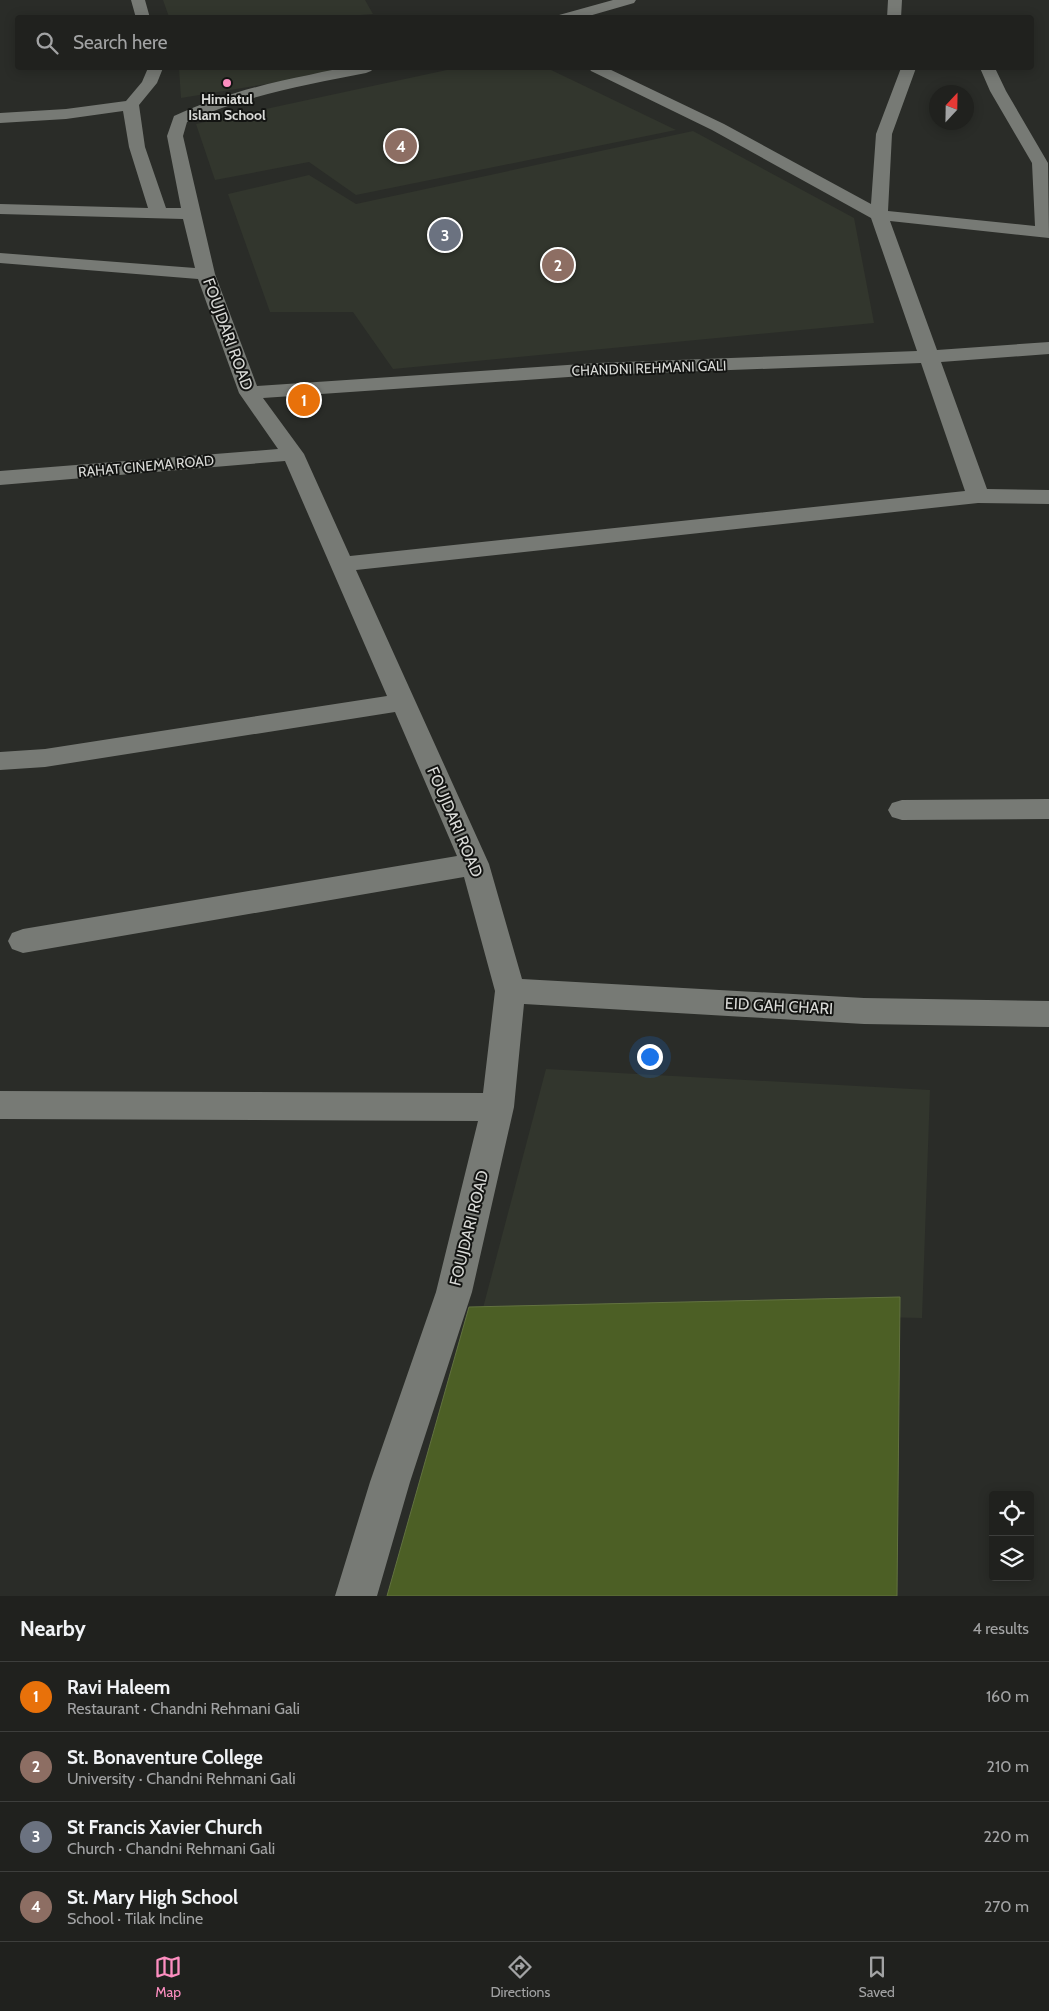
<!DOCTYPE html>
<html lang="en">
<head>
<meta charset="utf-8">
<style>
  body { margin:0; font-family:Cabin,sans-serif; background:#282927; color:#f1f3f6 }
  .controls { position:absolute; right:15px; bottom:15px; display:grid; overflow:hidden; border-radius:5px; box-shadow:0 2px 12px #0003 }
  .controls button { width:45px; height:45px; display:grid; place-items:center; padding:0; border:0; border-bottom:1px solid #3d3e3c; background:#20211e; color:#f1f3f6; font:25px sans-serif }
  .compass { position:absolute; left:929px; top:85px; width:45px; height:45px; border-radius:50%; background:#20211e; box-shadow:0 2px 12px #0003; rotate:22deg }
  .you { position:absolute; left:649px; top:1056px; width:18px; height:18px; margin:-12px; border:4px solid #fff; border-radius:50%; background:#1a73e8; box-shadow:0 0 0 8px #1a73e833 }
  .badge { display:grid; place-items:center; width:32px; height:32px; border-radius:50%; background:#fd8ec0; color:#fff; font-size:16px; font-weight:700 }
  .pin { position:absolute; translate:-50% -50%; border:2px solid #fff; box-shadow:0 1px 5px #0006 }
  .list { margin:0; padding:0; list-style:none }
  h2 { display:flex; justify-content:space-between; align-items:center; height:65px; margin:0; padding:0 20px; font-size:21px }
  h2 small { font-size:16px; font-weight:400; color:#a2a3a4 }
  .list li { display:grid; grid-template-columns:32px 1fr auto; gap:15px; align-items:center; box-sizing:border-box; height:70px; padding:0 20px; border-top:1px solid #3d3e3c }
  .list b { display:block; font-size:19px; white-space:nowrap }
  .list p { margin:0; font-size:16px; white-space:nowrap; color:#a2a3a4 }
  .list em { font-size:16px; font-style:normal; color:#a2a3a4 }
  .icon { flex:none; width:28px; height:28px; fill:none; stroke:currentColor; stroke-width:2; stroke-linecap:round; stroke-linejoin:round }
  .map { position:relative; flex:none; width:1049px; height:1596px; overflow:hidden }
  .search { position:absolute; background:#20211e; box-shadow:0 2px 12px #0003; left:15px; right:15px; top:15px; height:55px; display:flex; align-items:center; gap:12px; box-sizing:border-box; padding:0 18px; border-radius:5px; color:#a2a3a4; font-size:19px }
  .sheet { height:345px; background:#20211e }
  nav { display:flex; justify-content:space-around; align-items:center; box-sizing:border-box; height:70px; border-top:1px solid #3d3e3c; background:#20211e; font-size:14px; color:#a2a3a4 }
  nav a { display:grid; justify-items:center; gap:2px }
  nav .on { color:#fd8ec0 }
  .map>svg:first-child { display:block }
</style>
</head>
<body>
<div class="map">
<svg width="1049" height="1596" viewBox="0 0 1049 1596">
  <rect width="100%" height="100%" fill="#2a2c28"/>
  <path fill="#32362d" d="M163,0H365L373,14L325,18L169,17Z
    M179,68H365L181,98Z
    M456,68H547L676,130L356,195L309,162L215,180L196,124Z
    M693,131L854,218L874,323L393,369L353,312H270L228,194L309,175L356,204Z
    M546,1069L930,1090L922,1318L483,1308Z"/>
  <path fill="#4c5f25" stroke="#627240" d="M900,1297L897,1596H387L469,1307Z"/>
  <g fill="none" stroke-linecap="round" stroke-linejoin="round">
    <path fill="#777a75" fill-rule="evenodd" d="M131,0H145L150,18H136Z
      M613,0H636L634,3L582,18H557L559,15Z
      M888,0H902L901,18H887Z
      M148,68H163L157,83L139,105L145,147L166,208H181L167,136L174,116C218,96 263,84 309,75C331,70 352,65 374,68L371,71L366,73C305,85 244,96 187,122L183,136L215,274L257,386L597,363L917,351L871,218L712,130L591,71L589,68H607L724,124L871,204L876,134L901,68H916L892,134L888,211L1035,226L1032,163L990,91L980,68H995L1006,91L1048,163L1049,238L890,221L937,350L1049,342V354L941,362L987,489L1049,490V504L978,503L356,570L489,864L522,979L864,998L1049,1001V1027L864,1024L524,1004L514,1107L472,1292L410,1482L377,1596H335L370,1482L436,1292L478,1121L0,1119V1091L483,1093L495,991L464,877L23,953L12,949L8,941L12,933L23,929L457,856L395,712L45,767L0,770V752L45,749L387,696L285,461L0,485V471L278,449L239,393L198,279L0,263V253L195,268L183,219L0,214V204L148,208L129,147L123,111L66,119L0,123V113L66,109L126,101L142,82ZM921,363L965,491L350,556L304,454L263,398L597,375Z
      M1049,799V819L902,820L892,817L888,810L892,803L902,800Z"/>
  </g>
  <circle fill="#fd8ec0" stroke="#131412" stroke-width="2" cx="227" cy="83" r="5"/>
  <g text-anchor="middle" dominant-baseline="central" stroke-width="4" stroke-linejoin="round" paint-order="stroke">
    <g font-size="14" font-weight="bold" fill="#d9dad7" stroke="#131412">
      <text x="227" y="99">Himiatul<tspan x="227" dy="16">Islam School</tspan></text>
    </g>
    <g font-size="14" fill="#d9dad7" stroke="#131412">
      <text transform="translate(649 368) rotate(-2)">CHANDNI REHMANI GALI</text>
      <text transform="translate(146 466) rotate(-5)">RAHAT CINEMA ROAD</text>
    </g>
    <g font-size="16" fill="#d9dad7" stroke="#131412">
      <text transform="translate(228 334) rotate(70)">FOUJDARI ROAD</text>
      <text transform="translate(455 822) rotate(67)">FOUJDARI ROAD</text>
      <text transform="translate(779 1006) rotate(3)">EID GAH CHARI</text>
      <text transform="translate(469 1228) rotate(-76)">FOUJDARI ROAD</text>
    </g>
  </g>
</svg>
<div class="controls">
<button><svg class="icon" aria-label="locate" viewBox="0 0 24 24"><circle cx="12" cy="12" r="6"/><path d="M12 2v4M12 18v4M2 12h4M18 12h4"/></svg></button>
<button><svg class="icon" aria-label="layers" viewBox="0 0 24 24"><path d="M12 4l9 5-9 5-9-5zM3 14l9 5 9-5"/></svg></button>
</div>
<svg class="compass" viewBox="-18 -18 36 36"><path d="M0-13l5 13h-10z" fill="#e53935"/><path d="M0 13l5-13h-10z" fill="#a2a3a4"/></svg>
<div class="you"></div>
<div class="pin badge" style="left:304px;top:400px;background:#e8710a">1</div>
<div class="pin badge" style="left:558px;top:265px;background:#8d6e63">2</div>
<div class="pin badge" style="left:445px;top:235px;background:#6b7280">3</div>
<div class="pin badge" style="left:401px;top:146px;background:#8d6e63">4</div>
<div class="search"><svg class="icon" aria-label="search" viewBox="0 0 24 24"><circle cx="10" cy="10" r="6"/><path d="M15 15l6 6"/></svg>Search here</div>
</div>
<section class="sheet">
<h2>Nearby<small>4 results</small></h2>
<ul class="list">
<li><span class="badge" style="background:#e8710a">1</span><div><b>Ravi Haleem</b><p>Restaurant · Chandni Rehmani Gali</p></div><em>160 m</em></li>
<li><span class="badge" style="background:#8d6e63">2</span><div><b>St. Bonaventure College</b><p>University · Chandni Rehmani Gali</p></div><em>210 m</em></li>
<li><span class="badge" style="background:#6b7280">3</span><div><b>St Francis Xavier Church</b><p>Church · Chandni Rehmani Gali</p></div><em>220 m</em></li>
<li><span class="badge" style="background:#8d6e63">4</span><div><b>St. Mary High School</b><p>School · Tilak Incline</p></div><em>270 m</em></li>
</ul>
</section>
<nav>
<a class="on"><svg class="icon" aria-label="map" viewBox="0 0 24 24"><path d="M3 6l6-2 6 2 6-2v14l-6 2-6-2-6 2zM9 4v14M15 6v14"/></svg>Map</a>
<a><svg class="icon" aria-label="directions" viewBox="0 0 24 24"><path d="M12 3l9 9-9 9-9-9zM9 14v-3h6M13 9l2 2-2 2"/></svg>Directions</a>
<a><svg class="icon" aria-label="saved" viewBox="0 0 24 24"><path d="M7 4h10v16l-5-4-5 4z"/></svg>Saved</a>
</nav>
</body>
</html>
